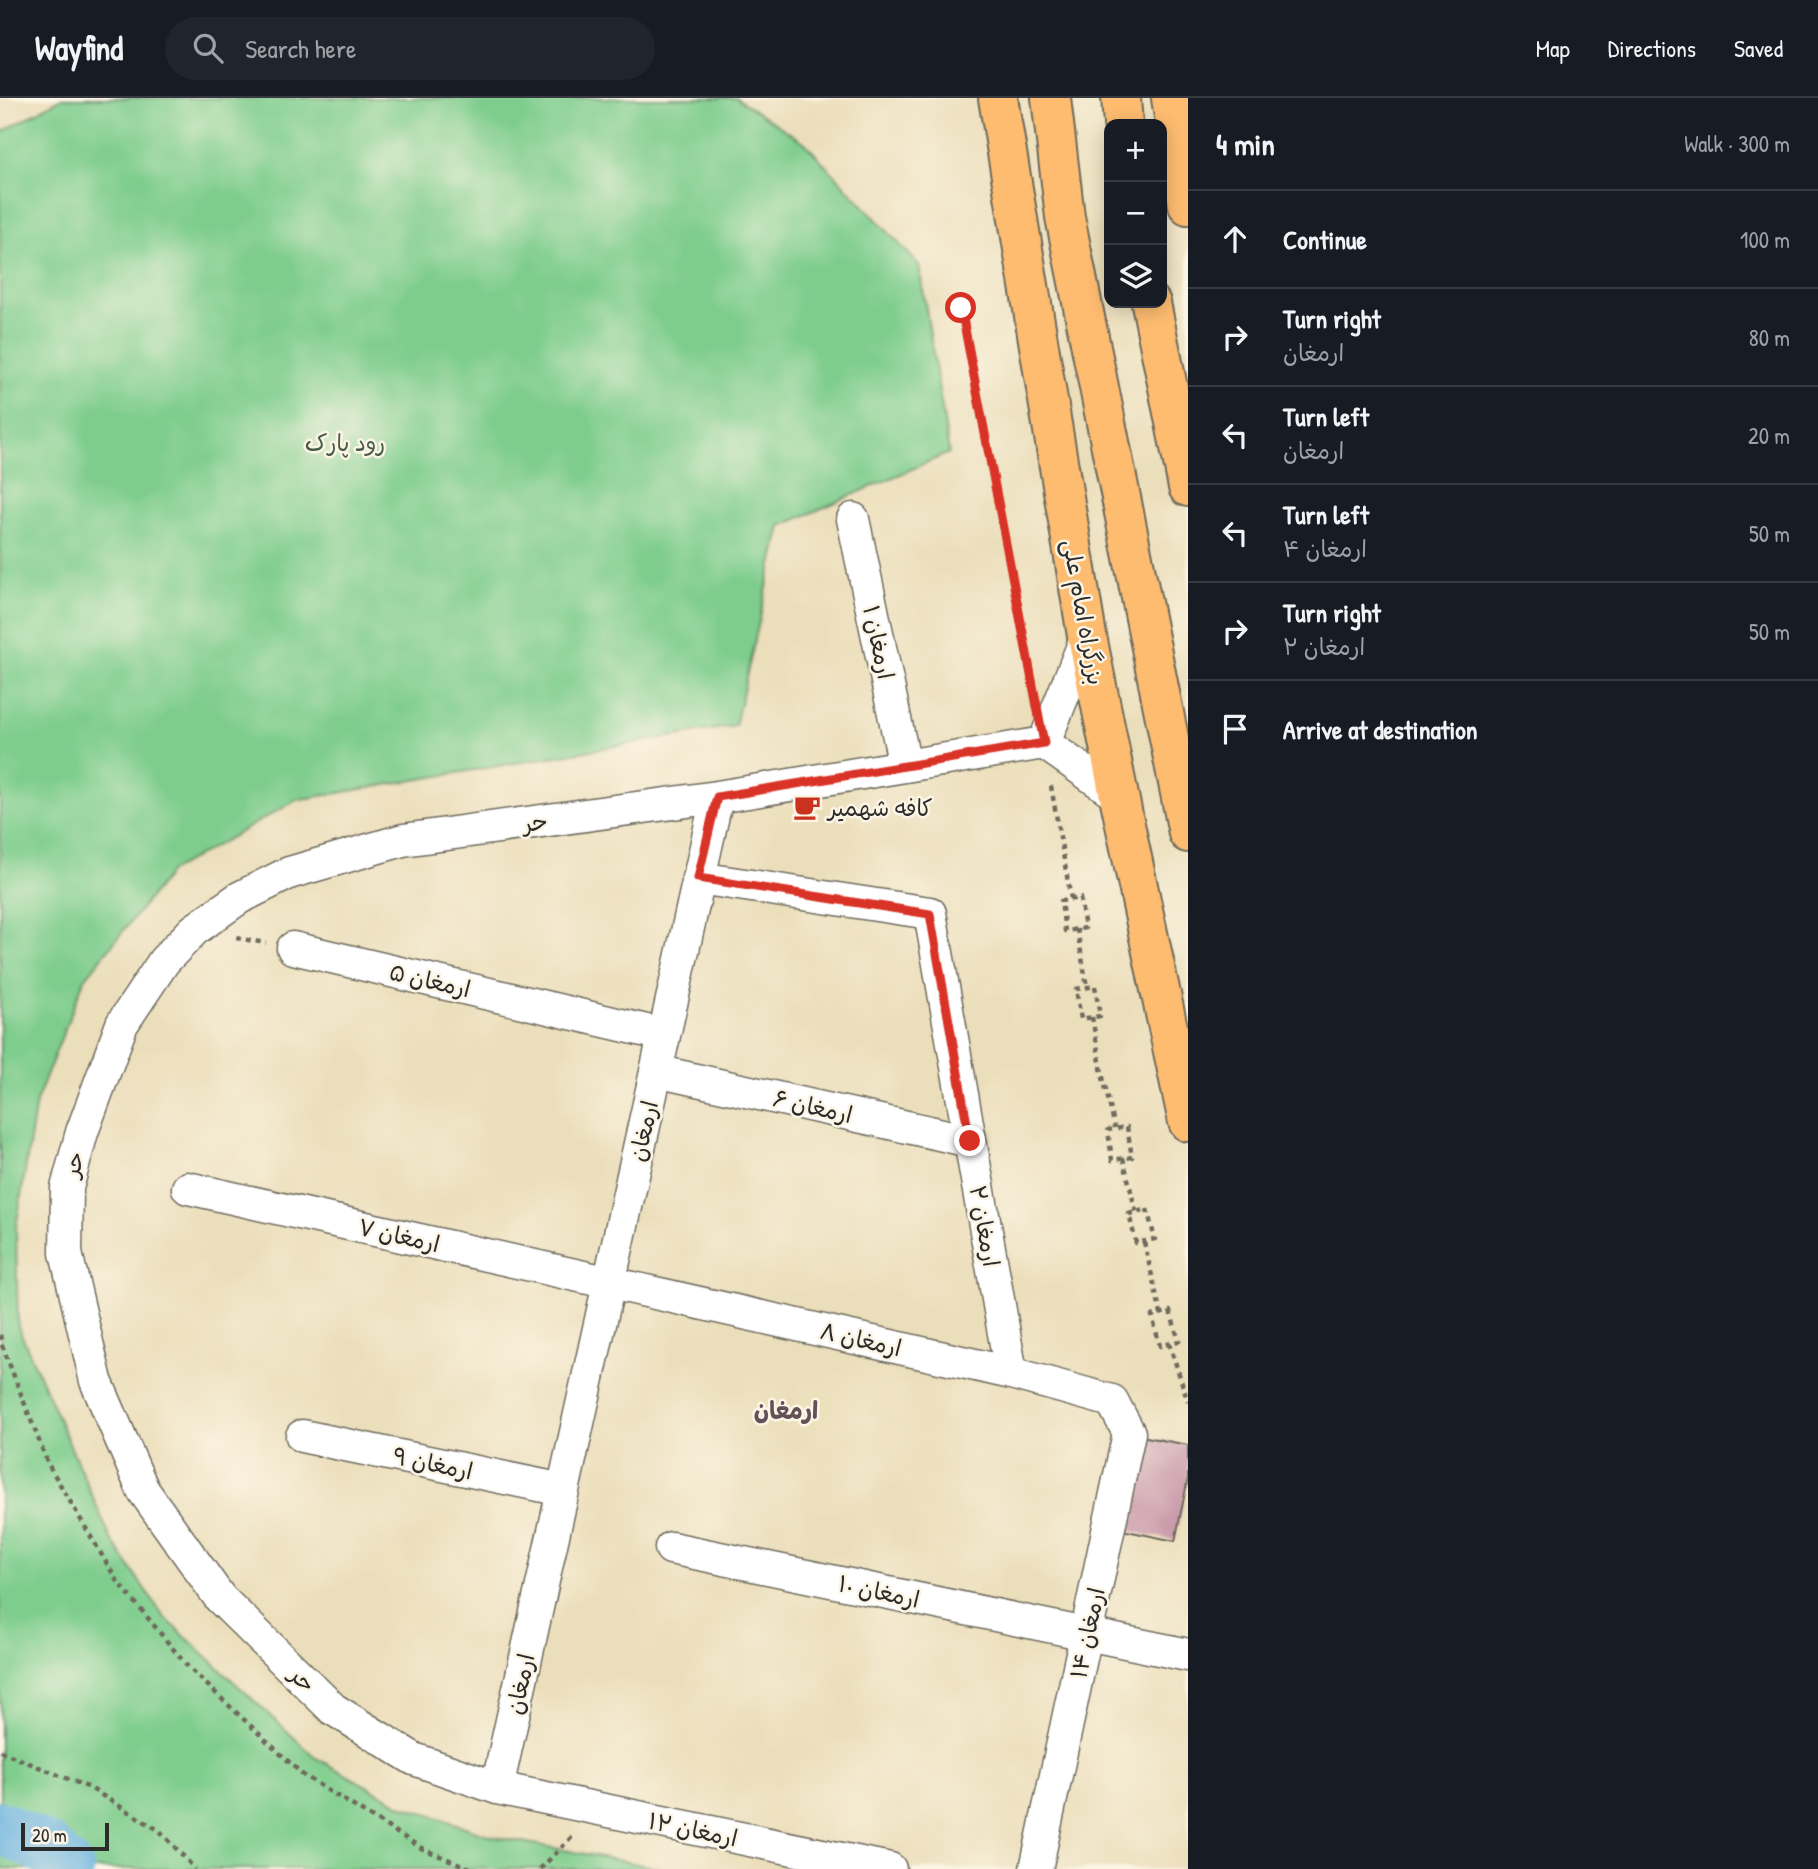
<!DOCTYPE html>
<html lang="en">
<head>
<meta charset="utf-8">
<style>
  body { margin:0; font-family:"Patrick Hand","Playpen Sans Arabic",sans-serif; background:#20242c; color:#f1f3f6 }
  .controls { position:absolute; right:21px; top:21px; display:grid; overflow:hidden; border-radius:14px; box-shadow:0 4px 18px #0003 }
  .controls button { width:63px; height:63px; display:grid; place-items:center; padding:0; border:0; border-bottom:2px solid #363941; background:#171b24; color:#f1f3f6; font:35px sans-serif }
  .scale { position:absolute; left:21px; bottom:18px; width:88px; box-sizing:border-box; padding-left:7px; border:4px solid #2b2b2b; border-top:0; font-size:19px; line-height:24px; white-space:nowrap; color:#2b2b2b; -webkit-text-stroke:5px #fcf5e5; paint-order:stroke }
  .stop { position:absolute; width:21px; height:21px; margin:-16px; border:5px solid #d93025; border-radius:50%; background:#fff }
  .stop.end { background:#d93025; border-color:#fff; box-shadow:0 2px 7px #0008 }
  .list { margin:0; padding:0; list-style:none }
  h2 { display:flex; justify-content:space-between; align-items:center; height:91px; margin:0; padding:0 28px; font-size:30px }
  h2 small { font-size:23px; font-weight:400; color:#9ea1a6 }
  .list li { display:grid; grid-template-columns:46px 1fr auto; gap:21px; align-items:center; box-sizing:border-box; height:98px; padding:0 28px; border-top:2px solid #363941 }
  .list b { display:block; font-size:26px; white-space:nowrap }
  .list p { margin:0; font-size:23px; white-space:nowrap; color:#9ea1a6 }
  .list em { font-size:23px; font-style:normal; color:#9ea1a6 }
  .icon { flex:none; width:38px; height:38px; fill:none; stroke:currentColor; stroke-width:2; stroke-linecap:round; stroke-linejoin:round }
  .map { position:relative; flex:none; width:1188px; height:1771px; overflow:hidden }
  header { display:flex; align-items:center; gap:42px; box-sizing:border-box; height:98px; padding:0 35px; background:#171b24; border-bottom:2px solid #363941 }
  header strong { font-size:33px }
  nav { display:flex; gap:38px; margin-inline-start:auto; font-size:24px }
  .search { width:490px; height:63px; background:#20242c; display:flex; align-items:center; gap:18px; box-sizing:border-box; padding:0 24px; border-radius:38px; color:#9ea1a6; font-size:26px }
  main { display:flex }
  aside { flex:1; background:#171b24 }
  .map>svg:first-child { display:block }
</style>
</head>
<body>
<header>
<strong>Wayfind</strong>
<div class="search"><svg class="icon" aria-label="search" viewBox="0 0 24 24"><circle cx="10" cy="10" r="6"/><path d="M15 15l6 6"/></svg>Search here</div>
<nav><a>Map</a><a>Directions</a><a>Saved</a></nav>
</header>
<main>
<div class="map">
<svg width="1188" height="1771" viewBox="0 0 1188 1771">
  <rect width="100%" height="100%" fill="#fcf5e5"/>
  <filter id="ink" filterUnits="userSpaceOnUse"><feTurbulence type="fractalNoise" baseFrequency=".0143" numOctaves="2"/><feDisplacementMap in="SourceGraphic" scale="14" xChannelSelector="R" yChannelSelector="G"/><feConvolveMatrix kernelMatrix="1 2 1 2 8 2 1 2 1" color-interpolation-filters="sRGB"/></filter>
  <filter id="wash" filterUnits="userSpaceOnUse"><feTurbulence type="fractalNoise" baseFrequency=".00686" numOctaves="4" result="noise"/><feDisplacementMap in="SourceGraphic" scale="28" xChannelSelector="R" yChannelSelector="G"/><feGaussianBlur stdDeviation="1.57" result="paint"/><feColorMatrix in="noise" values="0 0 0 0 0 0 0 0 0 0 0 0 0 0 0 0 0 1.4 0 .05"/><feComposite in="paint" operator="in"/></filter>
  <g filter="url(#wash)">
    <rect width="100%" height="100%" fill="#ebdeba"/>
    <path fill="#7ecd8d" stroke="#547c5c" stroke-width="2" d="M62,0H736L804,44L919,167L949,355L781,428L735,628L297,702L171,773L84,882L36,1004L16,1130L18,1229L111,1441L163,1518L316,1660L401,1707L491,1738L664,1771H0V35Z"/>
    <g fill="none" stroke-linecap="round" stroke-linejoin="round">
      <path stroke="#68b2e0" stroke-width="52" d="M0,1729L48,1752L68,1771"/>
    </g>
    <g id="blocks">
      <path fill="#c897a8" d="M1141,1338L1188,1347V1380L1175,1443L1122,1432Z"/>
    </g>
  </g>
  <g filter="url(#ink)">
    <use href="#blocks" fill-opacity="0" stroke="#6e6a5d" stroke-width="2"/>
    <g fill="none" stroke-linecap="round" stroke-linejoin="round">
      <defs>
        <path id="minor" d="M853,421L905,668
          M1044,645L1087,538
          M698,780L930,815L1011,1275
          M293,850L664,937
          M656,973L970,1043
          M188,1090L1011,1275L1112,1303L1129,1335L1036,1771
          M302,1338L563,1392
          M671,1450L1188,1557
          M497,1690L717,699
          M890,1771L497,1690L414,1661L333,1611L220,1500L143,1392L96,1283L66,1155L67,1090L82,1034L122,926L164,863L194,832L239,800L289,775L403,742L717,699L1044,645L1119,698"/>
        <path id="highway" d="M998,0L1087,538L1119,698L1188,1024
          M1051,0L1065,119L1188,735
          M1121,0L1123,26
          M1171,0L1188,107
          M1151,205L1188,389"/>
      </defs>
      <use href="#minor" stroke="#6e6a5d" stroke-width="35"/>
      <use href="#highway" stroke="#6e6a5d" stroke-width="42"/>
      <path stroke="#6e6a5d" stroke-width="4.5" stroke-dasharray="5 5" stroke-linecap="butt" d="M961,210L1033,590
        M1051,688L1071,801
        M1080,800L1085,830L1065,833L1061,803Z
        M1077,831L1087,889
        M236,840L266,845
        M1095,888L1100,918L1081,921L1076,891Z
        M1092,919L1102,975L1115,1030
        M1127,1029L1132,1059L1112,1062L1108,1032Z
        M1123,1060L1136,1114
        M1147,1111L1155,1141L1136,1145L1129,1116Z
        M1144,1144L1161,1216
        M1170,1213L1179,1243L1160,1248L1152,1218Z
        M0,1237L2,1247L48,1366L116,1481L188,1569L303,1677L423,1751L472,1771
        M1169,1245L1188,1304
        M0,1653L90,1690L160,1733L195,1771
        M540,1771L574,1737"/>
      <use href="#minor" stroke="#fff" stroke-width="32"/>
      <use href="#highway" stroke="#fdbc70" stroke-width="38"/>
    </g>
  </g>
  <g fill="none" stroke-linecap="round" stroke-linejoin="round" filter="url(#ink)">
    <path stroke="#d93025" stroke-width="9" d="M961,210L1044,645L717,699L698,780L930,816L970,1043"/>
  </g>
  <defs>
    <symbol id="cafe-bare" viewBox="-9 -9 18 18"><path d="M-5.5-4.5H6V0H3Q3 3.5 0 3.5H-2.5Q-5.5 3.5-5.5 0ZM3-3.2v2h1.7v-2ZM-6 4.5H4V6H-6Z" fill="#c8321e" stroke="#fcf5e5" stroke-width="2.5" paint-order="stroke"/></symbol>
  </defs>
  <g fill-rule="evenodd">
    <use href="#cafe-bare" x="788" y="690" width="38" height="38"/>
  </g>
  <g text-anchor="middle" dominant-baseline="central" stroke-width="5" stroke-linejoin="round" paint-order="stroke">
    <g font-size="23" fill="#445c48" stroke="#fcf5e5">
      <text x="345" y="344">رود پارک</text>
    </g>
    <g font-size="23" fill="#2b2b2b" stroke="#fcf5e5">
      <text transform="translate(1084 514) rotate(80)">بزرگراه امام علی</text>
      <text transform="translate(879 544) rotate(78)">ارمغان ۱</text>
      <text transform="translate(535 724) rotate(-8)">حر</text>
      <text transform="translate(430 882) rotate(13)">ارمغان ۵</text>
      <text transform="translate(813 1008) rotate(13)">ارمغان ۶</text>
      <text transform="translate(643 1033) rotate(-77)">ارمغان</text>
      <text transform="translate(73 1066) rotate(-75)">حر</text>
      <text transform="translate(985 1128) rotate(80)">ارمغان ۲</text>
      <text transform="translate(399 1137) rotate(13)">ارمغان ۷</text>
      <text transform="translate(861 1241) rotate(13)">ارمغان ۸</text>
      <text transform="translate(433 1365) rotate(12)">ارمغان ۹</text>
      <text transform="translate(879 1493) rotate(12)">ارمغان ۱۰</text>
      <text transform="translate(1087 1535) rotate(-78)">ارمغان ۱۴</text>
      <text transform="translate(303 1581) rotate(44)">حر</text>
      <text transform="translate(520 1586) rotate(-78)">ارمغان</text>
      <text transform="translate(693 1731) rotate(12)">ارمغان ۱۲</text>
    </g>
    <g font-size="23" fill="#2b2b2b" stroke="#fcf5e5" text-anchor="start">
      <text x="828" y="709">كافه شهمير</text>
    </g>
    <g font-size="24" font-weight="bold" fill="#625157" stroke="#fcf5e5">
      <text x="786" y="1312">ارمغان</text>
    </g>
  </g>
</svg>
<div class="controls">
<button>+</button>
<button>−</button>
<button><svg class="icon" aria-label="layers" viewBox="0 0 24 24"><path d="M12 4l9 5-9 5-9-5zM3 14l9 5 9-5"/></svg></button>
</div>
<div class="scale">20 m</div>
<div class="stop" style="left:961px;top:210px"></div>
<div class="stop end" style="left:970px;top:1043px"></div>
</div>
<aside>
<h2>4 min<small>Walk · 300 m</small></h2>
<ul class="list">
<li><svg class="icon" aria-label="ahead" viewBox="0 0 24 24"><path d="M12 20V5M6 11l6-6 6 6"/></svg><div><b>Continue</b></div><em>100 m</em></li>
<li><svg class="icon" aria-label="right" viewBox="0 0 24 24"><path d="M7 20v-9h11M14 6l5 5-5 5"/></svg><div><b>Turn right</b><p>ارمغان</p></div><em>80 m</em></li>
<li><svg class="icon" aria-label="left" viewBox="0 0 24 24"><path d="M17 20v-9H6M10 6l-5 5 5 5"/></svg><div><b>Turn left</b><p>ارمغان</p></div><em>20 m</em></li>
<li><svg class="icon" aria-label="left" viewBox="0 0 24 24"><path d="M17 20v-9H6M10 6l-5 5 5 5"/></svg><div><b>Turn left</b><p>ارمغان ۴</p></div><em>50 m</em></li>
<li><svg class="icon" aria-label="right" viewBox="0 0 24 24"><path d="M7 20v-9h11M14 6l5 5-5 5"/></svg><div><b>Turn right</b><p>ارمغان ۲</p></div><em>50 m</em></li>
<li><svg class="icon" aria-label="arrive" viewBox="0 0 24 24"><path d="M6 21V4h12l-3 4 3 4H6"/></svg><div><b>Arrive at destination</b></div></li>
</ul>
</aside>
</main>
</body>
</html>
